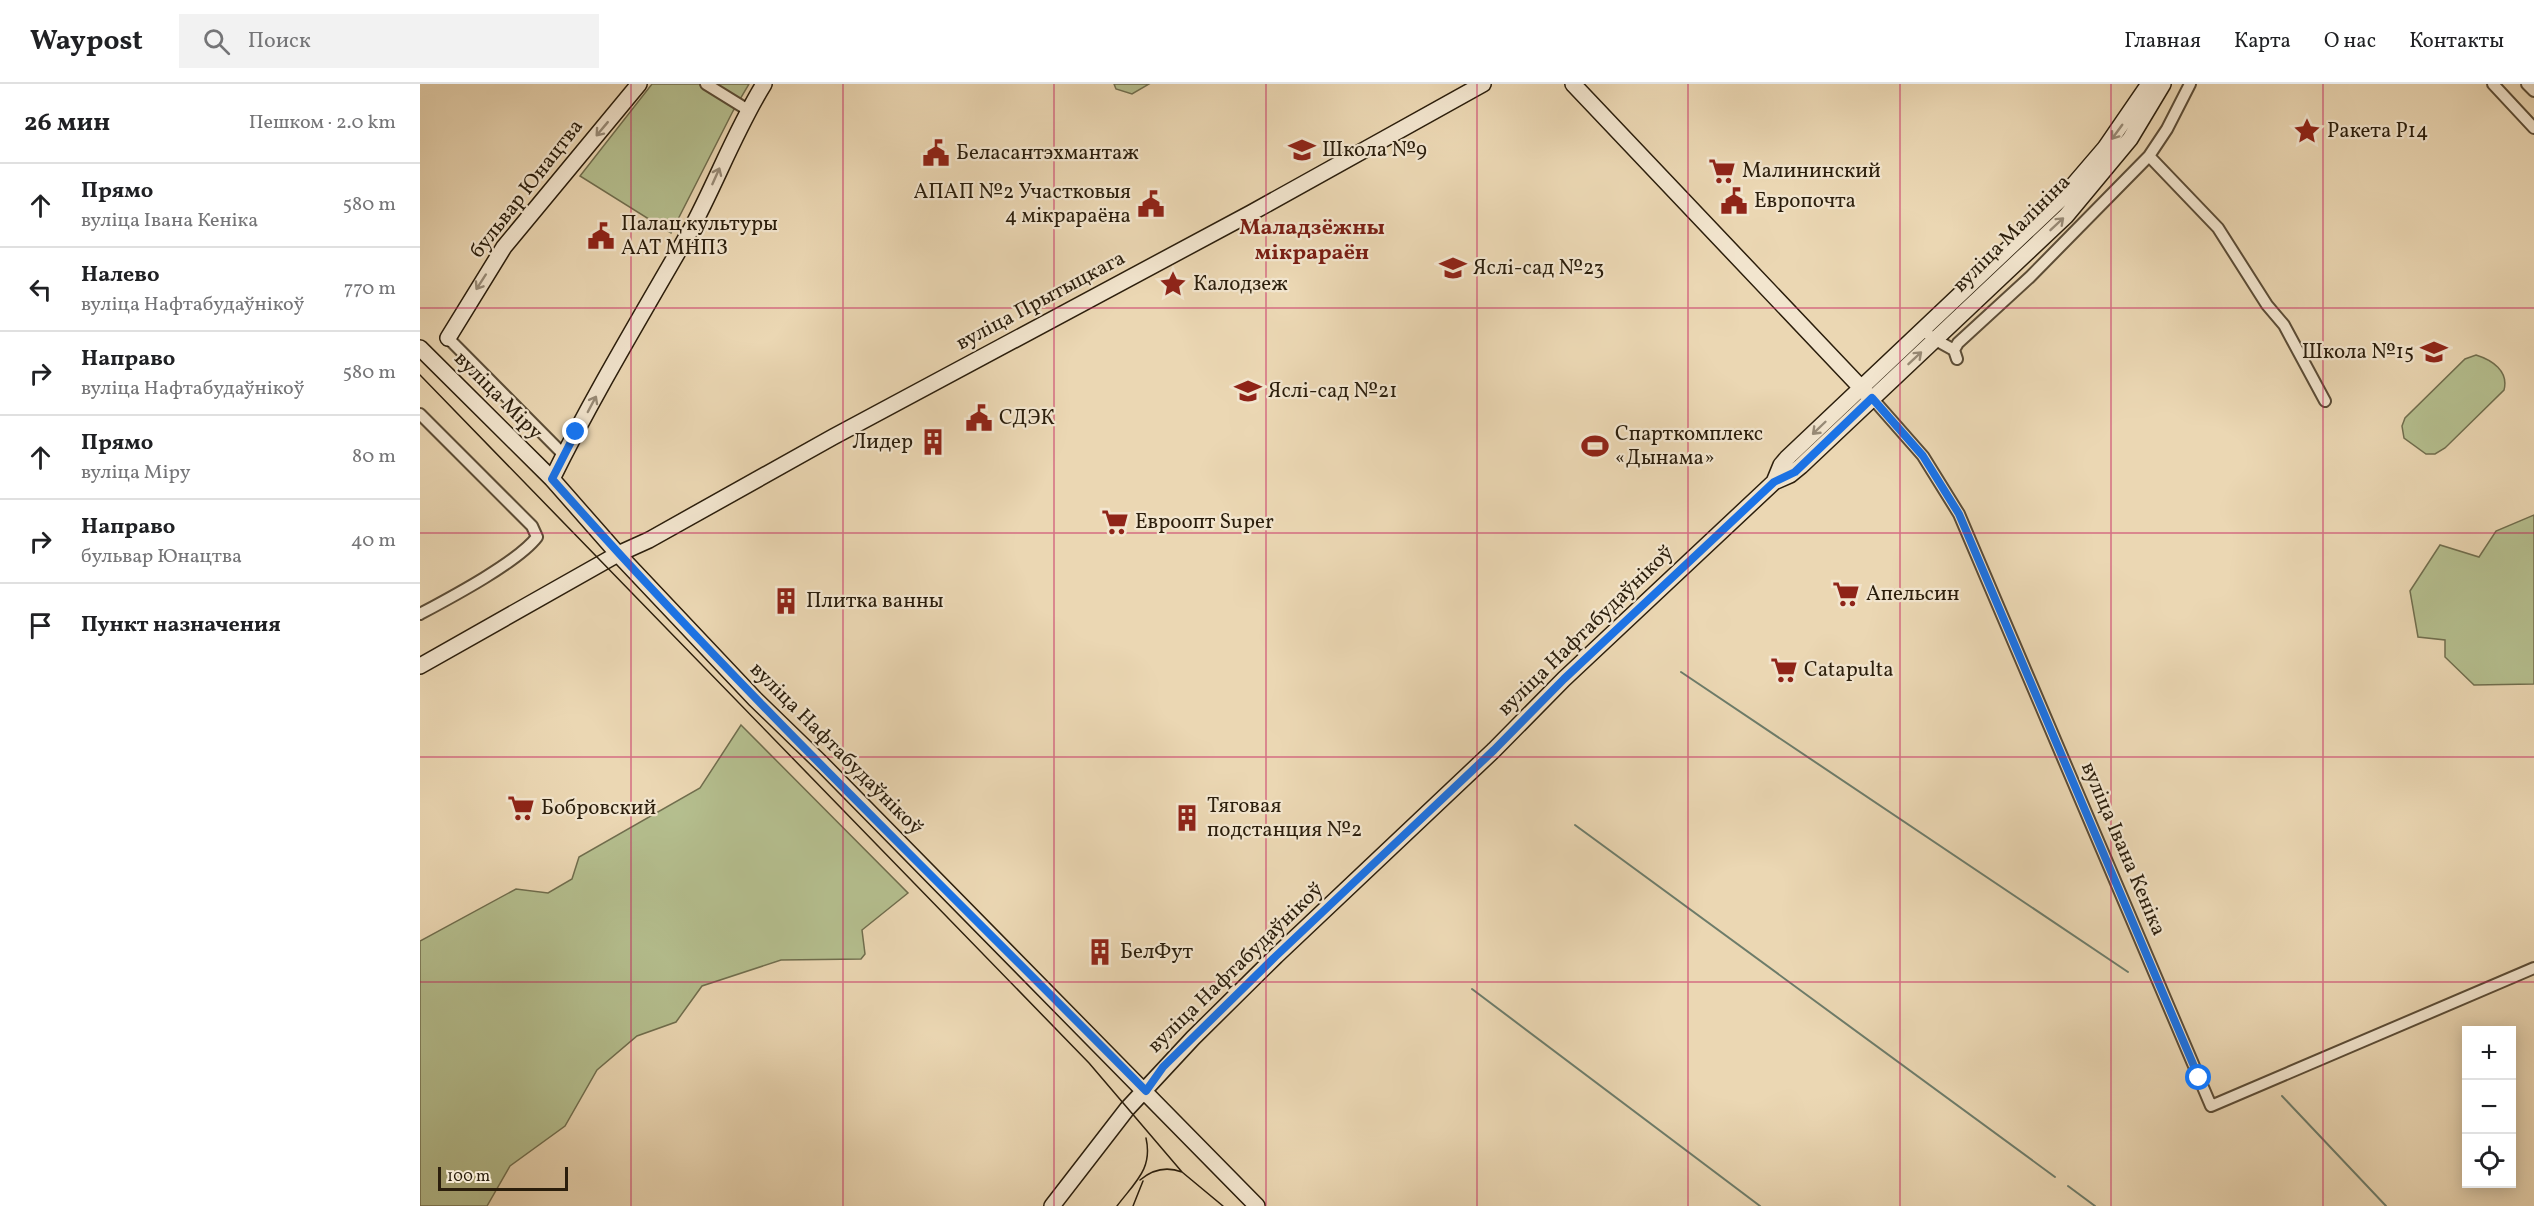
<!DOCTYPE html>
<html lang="ru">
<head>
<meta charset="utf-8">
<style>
  body { margin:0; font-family:Vollkorn,serif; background:#f2f2f2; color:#202124 }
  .controls { position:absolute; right:18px; bottom:18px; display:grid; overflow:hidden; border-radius:0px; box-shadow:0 3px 15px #0003 }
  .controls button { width:54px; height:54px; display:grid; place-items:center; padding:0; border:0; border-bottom:2px solid #e0e0e0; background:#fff; color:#202124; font:30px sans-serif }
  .scale { position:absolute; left:18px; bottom:15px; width:130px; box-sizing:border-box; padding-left:6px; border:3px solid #2b1e0c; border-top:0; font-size:16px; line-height:21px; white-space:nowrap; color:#2b1e0c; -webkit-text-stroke:4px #f2e5ce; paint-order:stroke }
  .stop { position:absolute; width:18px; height:18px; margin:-14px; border:4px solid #1a73e8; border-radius:50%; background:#fff }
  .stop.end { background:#1a73e8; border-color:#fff; box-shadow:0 2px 6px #0008 }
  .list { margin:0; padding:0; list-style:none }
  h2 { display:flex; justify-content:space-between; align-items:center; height:78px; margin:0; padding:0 24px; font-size:26px }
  h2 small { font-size:20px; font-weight:400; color:#757577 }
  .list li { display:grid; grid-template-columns:39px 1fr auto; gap:18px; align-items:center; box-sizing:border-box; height:84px; padding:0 24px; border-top:2px solid #e0e0e0 }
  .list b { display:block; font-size:22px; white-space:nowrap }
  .list p { margin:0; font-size:20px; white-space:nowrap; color:#757577 }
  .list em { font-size:20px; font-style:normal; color:#757577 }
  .icon { flex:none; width:33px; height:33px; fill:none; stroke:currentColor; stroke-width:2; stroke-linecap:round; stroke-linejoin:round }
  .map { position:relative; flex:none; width:2114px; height:1122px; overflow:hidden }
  header { display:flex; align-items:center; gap:36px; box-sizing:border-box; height:84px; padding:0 30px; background:#fff; border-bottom:2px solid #e0e0e0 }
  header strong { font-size:28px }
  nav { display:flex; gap:33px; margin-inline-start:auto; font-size:21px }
  .search { width:420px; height:54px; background:#f2f2f2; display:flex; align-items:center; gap:15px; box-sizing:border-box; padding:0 21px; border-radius:0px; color:#757577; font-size:22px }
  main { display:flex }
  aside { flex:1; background:#fff }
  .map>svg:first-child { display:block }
</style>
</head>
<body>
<header>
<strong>Waypost</strong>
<div class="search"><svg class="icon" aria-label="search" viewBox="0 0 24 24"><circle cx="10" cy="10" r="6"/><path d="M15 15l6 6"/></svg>Поиск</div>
<nav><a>Главная</a><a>Карта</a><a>О нас</a><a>Контакты</a></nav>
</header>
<main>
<aside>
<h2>26 мин<small>Пешком · 2.0 km</small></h2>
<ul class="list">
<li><svg class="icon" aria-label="ahead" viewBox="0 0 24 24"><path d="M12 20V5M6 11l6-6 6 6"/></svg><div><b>Прямо</b><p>вуліца Івана Кеніка</p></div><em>580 m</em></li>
<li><svg class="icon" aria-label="left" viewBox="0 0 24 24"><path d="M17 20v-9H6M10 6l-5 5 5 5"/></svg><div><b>Налево</b><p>вуліца Нафтабудаўнікоў</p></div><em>770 m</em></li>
<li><svg class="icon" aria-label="right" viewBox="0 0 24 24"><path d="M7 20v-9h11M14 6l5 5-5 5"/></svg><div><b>Направо</b><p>вуліца Нафтабудаўнікоў</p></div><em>580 m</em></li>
<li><svg class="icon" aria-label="ahead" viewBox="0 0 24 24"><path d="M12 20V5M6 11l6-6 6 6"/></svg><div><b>Прямо</b><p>вуліца Міру</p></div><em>80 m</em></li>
<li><svg class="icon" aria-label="right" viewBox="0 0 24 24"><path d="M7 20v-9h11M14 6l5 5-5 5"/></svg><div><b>Направо</b><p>бульвар Юнацтва</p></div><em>40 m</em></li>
<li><svg class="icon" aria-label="arrive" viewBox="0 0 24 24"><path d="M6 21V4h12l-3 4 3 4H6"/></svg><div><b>Пункт назначения</b></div></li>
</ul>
</aside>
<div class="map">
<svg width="2114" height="1122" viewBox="0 0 2114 1122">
  <rect width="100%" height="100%" fill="#ebd7b3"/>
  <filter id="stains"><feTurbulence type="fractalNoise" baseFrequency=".00333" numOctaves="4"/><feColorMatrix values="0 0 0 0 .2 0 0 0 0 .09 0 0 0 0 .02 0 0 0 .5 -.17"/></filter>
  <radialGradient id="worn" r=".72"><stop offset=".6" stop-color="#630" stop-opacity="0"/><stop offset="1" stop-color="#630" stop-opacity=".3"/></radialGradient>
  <path fill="#b5bf8f" stroke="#706e4e" stroke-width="1.5" d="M232,0H329L313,27L251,149L160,92Z
    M694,0H729L712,10L696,5Z
    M2056,271C2072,276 2089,287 2084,306L2025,364L2015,370H2006L1984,354L1982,342L1985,334L2045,275Z
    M2114,431V600L2054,601L2025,573V556L1998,553L1990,507L2020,461L2059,473L2076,447Z
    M321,641L488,809L442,846L445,870L441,875L361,876L282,902L256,938L217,952L177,986L145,1042L90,1082L67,1122H0V857L96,805L128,809L152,795L159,773L280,704Z"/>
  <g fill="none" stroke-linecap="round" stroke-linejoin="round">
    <path stroke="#6d7c6a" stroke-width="2" d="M1261,588L1708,888
      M1155,741L1635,1093
      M1052,905L1340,1122
      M1862,1012L1966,1122
      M1648,1102L1675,1122"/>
    <defs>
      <path id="street" d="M286,0L328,26
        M1770,0L1747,45L1729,72L1798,144L1847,221L1864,241L1905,317
        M2073,0L2114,44
        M2107,0L2114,7
        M1502,245L1514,255L1534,266
        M28,254L144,371
        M1537,275L1534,266L1538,259L1610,193L1729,72
        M1452,314L1503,372L1539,430L1791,1022L2114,884
        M0,330L112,442L117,453C98,478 30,514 0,530"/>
      <path id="secondary" d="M1153,0L1447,310
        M28,254L84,163L219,0
        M0,264L132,395L198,470L335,615L402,680L837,1122
        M132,395C174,310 223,229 270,147C296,99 315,47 344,0
        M1354,398L1361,381L1367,374L1643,113L1685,64L1729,0
        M0,582L198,470L229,456L413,353L831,129L1063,0
        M632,1122L707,1025L773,954L856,872L1074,666L1144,595L1354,398L1370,391L1381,382L1646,132L1710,55L1743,0"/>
    </defs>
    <use href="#street" stroke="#5b4c36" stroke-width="14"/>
    <use href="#secondary" stroke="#2b1e0c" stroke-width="18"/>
    <use href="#street" stroke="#f2e5ce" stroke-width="10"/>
    <use href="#secondary" stroke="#f2e5ce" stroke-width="15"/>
    <path stroke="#2b1e0c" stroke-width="1.5" d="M0,291L669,979L762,1088L803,1122
      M720,1096C733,1085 746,1082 762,1088
      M697,1122C715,1098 733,1085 726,1054
      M713,1122L723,1097"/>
  </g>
  <defs><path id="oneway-shaft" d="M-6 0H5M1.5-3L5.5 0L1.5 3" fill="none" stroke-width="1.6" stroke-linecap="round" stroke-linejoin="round" transform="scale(1.5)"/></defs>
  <g stroke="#988b77">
    <use href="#oneway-shaft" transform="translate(182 45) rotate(130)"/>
    <use href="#oneway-shaft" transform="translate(1697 48) rotate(126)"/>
    <use href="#oneway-shaft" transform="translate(296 92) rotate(-66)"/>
    <use href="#oneway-shaft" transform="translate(1637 140) rotate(-43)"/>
    <use href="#oneway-shaft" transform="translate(61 198) rotate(123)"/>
    <use href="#oneway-shaft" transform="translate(1495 274) rotate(-43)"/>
    <use href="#oneway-shaft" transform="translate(172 320) rotate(-62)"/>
    <use href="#oneway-shaft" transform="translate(1399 344) rotate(136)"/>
  </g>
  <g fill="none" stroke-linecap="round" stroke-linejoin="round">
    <path stroke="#1a73e8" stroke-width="8" d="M156,348L132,395C320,608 526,804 726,1007L743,983L856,872L1074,666L1144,595L1354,398L1375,388L1452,314L1503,372L1539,430L1779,994"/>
  </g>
  <path fill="none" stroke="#c2185b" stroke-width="1.5" stroke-opacity="0.55" d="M211,0V1122M423,0V1122M634,0V1122M846,0V1122M1057,0V1122M1268,0V1122M1480,0V1122M1691,0V1122M1903,0V1122M0,224H2114M0,449H2114M0,673H2114M0,898H2114"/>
  <defs>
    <symbol id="sight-bare" viewBox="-9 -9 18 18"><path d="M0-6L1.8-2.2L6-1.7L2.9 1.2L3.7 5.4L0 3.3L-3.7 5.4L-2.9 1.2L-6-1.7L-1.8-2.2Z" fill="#8f2418" stroke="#f2e5ce" stroke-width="2.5" paint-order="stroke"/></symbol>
    <symbol id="school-bare" viewBox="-9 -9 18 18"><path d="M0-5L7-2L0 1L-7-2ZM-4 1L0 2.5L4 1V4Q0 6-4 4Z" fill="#8f2418" stroke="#f2e5ce" stroke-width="2.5" paint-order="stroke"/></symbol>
    <symbol id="civic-bare" viewBox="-9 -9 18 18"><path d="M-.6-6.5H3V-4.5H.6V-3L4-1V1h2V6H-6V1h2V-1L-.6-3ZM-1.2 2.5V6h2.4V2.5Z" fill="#8f2418" stroke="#f2e5ce" stroke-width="2.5" paint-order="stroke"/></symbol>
    <symbol id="supermarket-bare" viewBox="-9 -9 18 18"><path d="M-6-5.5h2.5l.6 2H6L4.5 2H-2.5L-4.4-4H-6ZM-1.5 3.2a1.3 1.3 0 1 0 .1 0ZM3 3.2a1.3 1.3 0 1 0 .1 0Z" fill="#8f2418" stroke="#f2e5ce" stroke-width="2.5" paint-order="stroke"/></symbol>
    <symbol id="building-bare" viewBox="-9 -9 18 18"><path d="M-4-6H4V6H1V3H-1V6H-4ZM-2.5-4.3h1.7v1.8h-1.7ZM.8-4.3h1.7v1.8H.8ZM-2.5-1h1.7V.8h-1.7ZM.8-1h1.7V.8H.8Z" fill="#8f2418" stroke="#f2e5ce" stroke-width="2.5" paint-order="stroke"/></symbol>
    <symbol id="stadium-bare" viewBox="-9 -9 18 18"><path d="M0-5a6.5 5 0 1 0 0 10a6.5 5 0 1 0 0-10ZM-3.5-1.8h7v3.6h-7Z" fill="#8f2418" stroke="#f2e5ce" stroke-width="2.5" paint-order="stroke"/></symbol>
  </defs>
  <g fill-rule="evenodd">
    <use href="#sight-bare" x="1868" y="28" width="38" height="38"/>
    <use href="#school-bare" x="863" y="47" width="38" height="38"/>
    <use href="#civic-bare" x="497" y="50" width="38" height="38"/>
    <use href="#supermarket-bare" x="1283" y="68" width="38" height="38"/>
    <use href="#civic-bare" x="1295" y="98" width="38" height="38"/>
    <use href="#civic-bare" x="712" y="101" width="38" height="38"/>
    <use href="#civic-bare" x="162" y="133" width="38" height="38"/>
    <use href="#school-bare" x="1014" y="165" width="38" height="38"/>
    <use href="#sight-bare" x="734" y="181" width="38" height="38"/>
    <use href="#school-bare" x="1995" y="249" width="38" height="38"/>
    <use href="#school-bare" x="809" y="288" width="38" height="38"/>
    <use href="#civic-bare" x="540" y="315" width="38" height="38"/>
    <use href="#building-bare" x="494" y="339" width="38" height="38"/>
    <use href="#stadium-bare" x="1156" y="343" width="38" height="38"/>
    <use href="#supermarket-bare" x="676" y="419" width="38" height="38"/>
    <use href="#supermarket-bare" x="1407" y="491" width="38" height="38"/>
    <use href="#building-bare" x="347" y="498" width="38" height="38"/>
    <use href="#supermarket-bare" x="1345" y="567" width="38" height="38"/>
    <use href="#supermarket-bare" x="82" y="705" width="38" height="38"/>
    <use href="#building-bare" x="748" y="715" width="38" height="38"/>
    <use href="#building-bare" x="661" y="849" width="38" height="38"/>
  </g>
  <g text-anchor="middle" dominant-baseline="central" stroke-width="4.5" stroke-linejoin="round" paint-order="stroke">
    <g font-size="21" fill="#2b1e0c" stroke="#f2e5ce" text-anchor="start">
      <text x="1907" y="47">Ракета Р14</text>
      <text x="902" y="66">Школа №9</text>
      <text x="536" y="69">Беласантэхмантаж</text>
      <text x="1322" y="87">Малининский</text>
      <text x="711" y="108" text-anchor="end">АПАП №2 Участковыя<tspan x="711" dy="24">4 мікрараёна</tspan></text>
      <text x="1334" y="117">Европочта</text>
      <text x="201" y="140">Палац культуры<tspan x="201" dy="24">ААТ МНПЗ</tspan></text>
      <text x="1053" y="184">Яслі-сад №23</text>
      <text x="773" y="200">Калодзеж</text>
      <text x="1994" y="268" text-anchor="end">Школа №15</text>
      <text x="848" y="307">Яслі-сад №21</text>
      <text x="579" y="334">СДЭК</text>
      <text x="1195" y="350">Спарткомплекс<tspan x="1195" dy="24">«Дынама»</tspan></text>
      <text x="493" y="358" text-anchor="end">Лидер</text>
      <text x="715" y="438">Евроопт Super</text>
      <text x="1446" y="510">Апельсин</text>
      <text x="386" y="517">Плитка ванны</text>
      <text x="1384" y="586">Catapulta</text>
      <text x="787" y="722">Тяговая<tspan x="787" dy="24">подстанция №2</tspan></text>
      <text x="121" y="724">Бобровский</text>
      <text x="700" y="868">БелФут</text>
    </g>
    <g font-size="21" fill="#2b1e0c" stroke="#f2e5ce">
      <text transform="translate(107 105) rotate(-52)">бульвар Юнацтва</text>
      <text transform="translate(1592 150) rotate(-45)">вуліца Малініна</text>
      <text transform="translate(621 217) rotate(-28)">вуліца Прытыцкага</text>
      <text transform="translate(78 312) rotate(45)">вуліца Міру</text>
      <text transform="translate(1166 547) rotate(-44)">вуліца Нафтабудаўнікоў</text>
      <text transform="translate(416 665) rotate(45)">вуліца Нафтабудаўнікоў</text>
      <text transform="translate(1703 765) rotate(67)">вуліца Івана Кеніка</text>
      <text transform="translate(816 884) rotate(-44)">вуліца Нафтабудаўнікоў</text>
    </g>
    <g font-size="22" font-weight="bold" fill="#7a1f14" stroke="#f2e5ce">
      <text x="892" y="144">Маладзёжны<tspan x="892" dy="25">мікрараён</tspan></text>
    </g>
  </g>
  <rect width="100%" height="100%" filter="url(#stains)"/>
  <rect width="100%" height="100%" fill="url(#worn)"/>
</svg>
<div class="controls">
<button>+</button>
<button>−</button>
<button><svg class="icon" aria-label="locate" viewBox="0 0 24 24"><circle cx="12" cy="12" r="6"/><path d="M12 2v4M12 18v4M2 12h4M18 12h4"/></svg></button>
</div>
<div class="scale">100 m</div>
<div class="stop" style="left:1779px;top:994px"></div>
<div class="stop end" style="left:156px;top:348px"></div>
</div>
</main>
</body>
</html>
